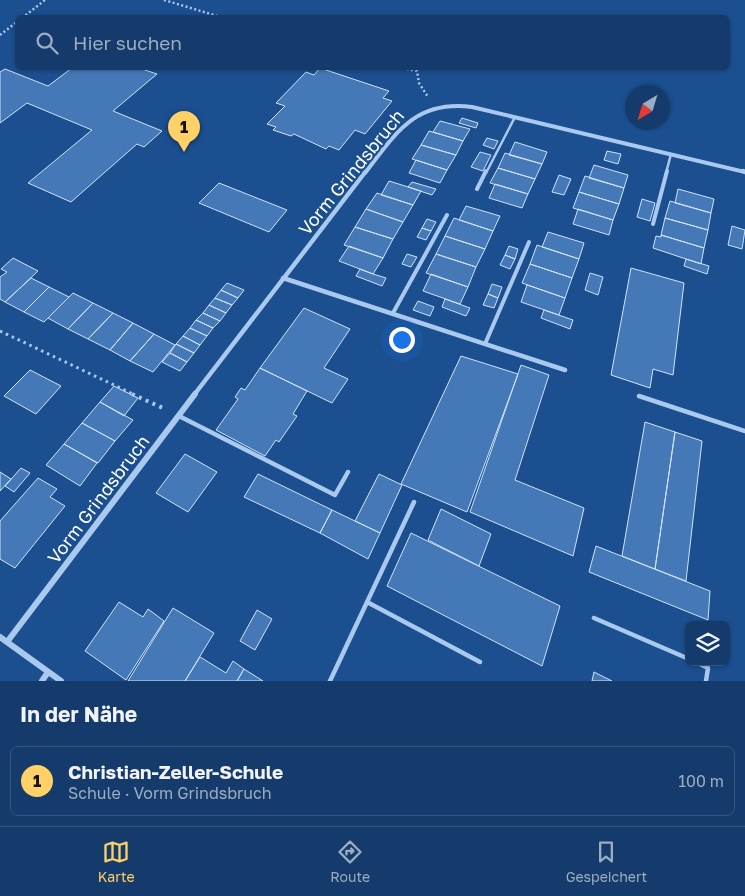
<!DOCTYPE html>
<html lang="de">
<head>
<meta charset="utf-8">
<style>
  body { margin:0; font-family:"Golos Text",sans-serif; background:#214673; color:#f1f3f6 }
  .controls { position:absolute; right:15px; bottom:15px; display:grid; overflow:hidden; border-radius:8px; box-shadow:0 1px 4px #0004 }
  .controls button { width:45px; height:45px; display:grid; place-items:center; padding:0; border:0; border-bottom:1px solid #33557e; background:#143b6b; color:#f1f3f6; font:25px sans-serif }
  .compass { position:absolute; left:625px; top:85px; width:45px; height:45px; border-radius:50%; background:#143b6b; box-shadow:0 1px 4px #0004; rotate:218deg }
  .you { position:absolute; left:401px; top:339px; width:18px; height:18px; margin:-12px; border:4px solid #fff; border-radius:50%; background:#1a73e8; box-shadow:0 0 0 8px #1a73e833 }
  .badge { display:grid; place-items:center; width:32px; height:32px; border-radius:50%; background:#ffd166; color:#111; font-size:16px; font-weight:700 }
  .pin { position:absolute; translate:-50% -41px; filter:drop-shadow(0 1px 2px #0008) }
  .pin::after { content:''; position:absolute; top:26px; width:18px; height:15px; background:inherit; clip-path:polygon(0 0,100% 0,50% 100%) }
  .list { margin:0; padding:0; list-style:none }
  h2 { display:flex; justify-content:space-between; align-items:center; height:65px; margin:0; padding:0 20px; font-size:21px }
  h2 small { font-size:16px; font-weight:400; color:#9dadc1 }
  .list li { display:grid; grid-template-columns:32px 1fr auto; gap:15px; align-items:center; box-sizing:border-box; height:70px; margin:0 10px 10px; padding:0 10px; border:1px solid #33557e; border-radius:8px }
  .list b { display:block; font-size:19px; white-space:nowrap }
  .list p { margin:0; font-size:16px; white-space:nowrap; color:#9dadc1 }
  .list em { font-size:16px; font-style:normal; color:#9dadc1 }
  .icon { flex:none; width:28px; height:28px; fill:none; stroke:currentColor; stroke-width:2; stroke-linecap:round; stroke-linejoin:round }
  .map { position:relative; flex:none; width:745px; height:681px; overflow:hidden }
  .search { position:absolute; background:#143b6b; box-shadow:0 1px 4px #0004; left:15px; right:15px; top:15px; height:55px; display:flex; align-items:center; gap:12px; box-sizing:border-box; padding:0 18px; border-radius:8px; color:#9dadc1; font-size:19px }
  .sheet { height:145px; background:#143b6b }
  nav { display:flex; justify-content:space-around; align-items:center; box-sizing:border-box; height:70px; border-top:1px solid #33557e; background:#143b6b; font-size:14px; color:#9dadc1 }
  nav a { display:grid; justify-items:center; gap:2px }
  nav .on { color:#ffd166 }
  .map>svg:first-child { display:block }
</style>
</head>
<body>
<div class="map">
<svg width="745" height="681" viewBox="0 0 745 681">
  <rect width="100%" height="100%" fill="#1b4f8f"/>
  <path fill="#4478b7" stroke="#cfe3fa" d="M72,68H139L157,74L113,111L162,131L144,147L137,144L71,202L28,183L92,130L27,103L0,123V72L5,69L48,86Z
    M320,68L389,91L383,98L392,101L365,134L355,130L339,150L329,146L326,149L294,134L291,136L273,130L276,127L267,124L285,106L276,103L306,72L314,75Z
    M462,118L478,123L476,128L459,123Z
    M440,121L470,129L463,141L433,132Z
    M429,131L463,141L456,155L421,145Z
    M487,138L498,141L494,149L483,145Z
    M515,142L547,152L542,164L509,155Z
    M421,145L456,155L447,170L412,159Z
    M607,151L621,154L618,164L604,160Z
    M480,152L491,155L483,171L471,167Z
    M505,153L542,164L535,179L498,168Z
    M416,160L447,170L440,183L409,173Z
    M594,165L628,175L624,188L589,178Z
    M498,168L535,179L528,194L490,183Z
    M559,175L571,179L564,195L552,192Z
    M585,176L624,188L619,204L579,192Z
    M389,181L421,191L413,205L381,195Z
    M412,182L436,189L432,195L408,187Z
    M219,183L287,210L269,232L199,203Z
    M495,184L528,194L522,208L489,198Z
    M678,189L714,199L711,213L675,203Z
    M579,192L619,204L613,220L573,208Z
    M377,193L413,205L403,222L366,209Z
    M642,199L655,203L650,221L637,217Z
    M670,201L711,213L708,230L665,218Z
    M466,206L500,216L493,231L459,220Z
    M366,209L403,222L393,239L355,227Z
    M578,209L613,220L609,235L573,224Z
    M454,218L493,231L485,249L445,236Z
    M665,218L708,230L704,248L661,235Z
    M427,219L436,222L431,231L422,228Z
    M732,226L745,230L742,249L728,245Z
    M355,227L393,239L383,258L344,245Z
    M422,228L431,231L426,240L417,237Z
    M548,232L584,243L579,259L542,247Z
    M661,235L704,248L701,264L653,248L656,236L661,237Z
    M445,236L485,249L476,267L436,254Z
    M537,245L579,259L572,278L530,264Z
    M349,246L383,258L373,274L339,261Z
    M509,246L518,249L515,259L505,255Z
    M407,254L417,257L411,267L402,264Z
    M436,254L476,267L468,287L426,273Z
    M505,255L515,259L510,269L500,265Z
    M13,258L38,271L5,302L0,299V277L7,272L1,269Z
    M686,259L709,266L707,274L684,266Z
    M530,264L572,278L565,298L522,283Z
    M631,268L684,283L673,375L653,369L650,388L611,375Z
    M360,269L373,274L386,278L382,286L356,276Z
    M590,273L603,277L598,295L585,290Z
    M431,274L468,287L460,304L423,291Z
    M31,278L49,287L24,312L5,302Z
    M227,283L244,290L238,298L221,290Z
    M492,284L502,287L498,298L488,294Z
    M527,285L565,298L559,315L521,302Z
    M49,287L69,297L44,322L24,312Z
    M221,290L238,298L232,305L215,298Z
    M73,293L93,303L68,329L48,318Z
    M488,294L498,298L494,308L483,305Z
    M215,298L232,305L226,313L209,305Z
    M445,299L470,308L466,316L442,307Z
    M418,301L434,307L430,316L413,310Z
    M93,303L113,313L88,339L68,329Z
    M209,305L226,313L220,321L203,313Z
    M304,308L350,329L324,368L348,379L332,403L260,368Z
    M544,310L573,320L570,329L541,318Z
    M113,313L133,323L110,350L88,339Z
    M203,313L220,321L213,328L196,320Z
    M196,320L213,328L207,336L190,328Z
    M133,323L154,334L130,361L110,350Z
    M190,328L207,336L200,345L183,336Z
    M154,334L175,345L153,372L130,361Z
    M183,336L200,345L194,353L176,344Z
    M176,344L194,353L187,362L170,353Z
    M170,353L187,362L180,371L162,362Z
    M461,356L518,374L467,512L401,484Z
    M521,365L549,375L515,480L584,508L573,556L470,512Z
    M260,368L307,391L293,414L297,416L279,442L276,440L265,456L216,430L238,399L235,397L241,388L245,390Z
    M30,370L61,386L36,414L4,396Z
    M114,386L138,398L124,416L100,402Z
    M100,402L133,420L115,441L82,423Z
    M645,422L675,432L655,569L622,556Z
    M82,423L115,441L98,463L64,444Z
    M675,432L702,441L686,581L655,569Z
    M64,444L97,463L80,486L46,465Z
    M185,454L217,472L188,512L156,493Z
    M21,468L30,473L14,492L5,486Z
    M0,472L11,479L0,491Z
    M258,474L332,510L320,533L244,497Z
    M379,474L402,485L380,533L355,521Z
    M38,478L57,489L50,497L65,506L15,568L0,559V521Z
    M441,509L491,534L479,566L428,540Z
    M332,510L380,533L368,559L320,533Z
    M411,533L560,606L542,666L387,586Z
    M596,546L710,591L708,620L589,572Z
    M119,602L143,617L148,609L164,621L126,680L85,651Z
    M173,608L214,633L185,681H128Z
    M257,610L272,619L255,650L240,641Z
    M200,657L226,673L233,661L244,669L237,681H185Z
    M244,669L263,681H237Z
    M594,672L612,681H592Z"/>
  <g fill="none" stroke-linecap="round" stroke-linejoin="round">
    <path stroke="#a9c9ee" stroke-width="2.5" stroke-dasharray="2 2.5" stroke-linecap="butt" d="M164,0L224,18
      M22,18L45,0
      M0,35L18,21
      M402,68L417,71L419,83L428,97"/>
    <path stroke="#a9c9ee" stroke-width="3" stroke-dasharray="2.5 4" stroke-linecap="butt" d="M0,331L135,395"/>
    <path stroke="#a9c9ee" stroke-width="4" stroke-dasharray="3 4.5" stroke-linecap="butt" d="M132,394L165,409"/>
    <path stroke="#a9c9ee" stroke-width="2.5" d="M486,173L515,117
      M666,173L671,154"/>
    <path stroke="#a9c9ee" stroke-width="4" d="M477,189L486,171
      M653,224L667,171
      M393,313L447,215
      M485,344L529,242"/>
    <path stroke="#a9c9ee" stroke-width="4.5" d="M639,396L745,431
      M179,416L335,495L348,472
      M367,602L480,662
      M594,618L689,659
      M696,662L708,668L706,681
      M330,681L414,502"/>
    <path stroke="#a9c9ee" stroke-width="4" d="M365,173C396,133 415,100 472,107L745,172"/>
    <path stroke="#a9c9ee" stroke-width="4.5" d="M743,171L745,172
      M283,278L565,370
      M194,395L366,171"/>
    <path stroke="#a9c9ee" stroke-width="6" d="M0,637L61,681
      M7,642L195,394
      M42,681L48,672"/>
  </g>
  <g text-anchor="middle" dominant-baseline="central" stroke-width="4" stroke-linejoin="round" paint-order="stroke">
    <g font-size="18" fill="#fff" stroke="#1b4f8f">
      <text transform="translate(351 172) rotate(-51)">Vorm Grindsbruch</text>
      <text transform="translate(98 499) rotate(-53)">Vorm Grindsbruch</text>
    </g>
  </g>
</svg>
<div class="controls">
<button><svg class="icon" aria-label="layers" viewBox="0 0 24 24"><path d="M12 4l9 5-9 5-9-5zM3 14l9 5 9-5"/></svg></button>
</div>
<svg class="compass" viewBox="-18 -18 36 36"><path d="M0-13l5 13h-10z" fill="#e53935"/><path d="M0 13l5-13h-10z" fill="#9dadc1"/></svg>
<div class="you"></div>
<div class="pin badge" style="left:184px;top:152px">1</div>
<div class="search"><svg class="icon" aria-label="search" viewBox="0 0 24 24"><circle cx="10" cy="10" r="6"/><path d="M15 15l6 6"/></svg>Hier suchen</div>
</div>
<section class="sheet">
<h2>In der Nähe<small></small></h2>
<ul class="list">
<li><span class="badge">1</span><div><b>Christian-Zeller-Schule</b><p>Schule · Vorm Grindsbruch</p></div><em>100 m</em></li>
</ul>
</section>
<nav>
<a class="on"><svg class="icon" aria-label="map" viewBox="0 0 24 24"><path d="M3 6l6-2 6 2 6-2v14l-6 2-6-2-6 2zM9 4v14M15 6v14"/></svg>Karte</a>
<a><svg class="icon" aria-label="directions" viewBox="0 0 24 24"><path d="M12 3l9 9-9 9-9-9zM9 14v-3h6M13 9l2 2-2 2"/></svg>Route</a>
<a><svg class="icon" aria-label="saved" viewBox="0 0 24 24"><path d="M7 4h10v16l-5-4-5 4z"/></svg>Gespeichert</a>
</nav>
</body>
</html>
